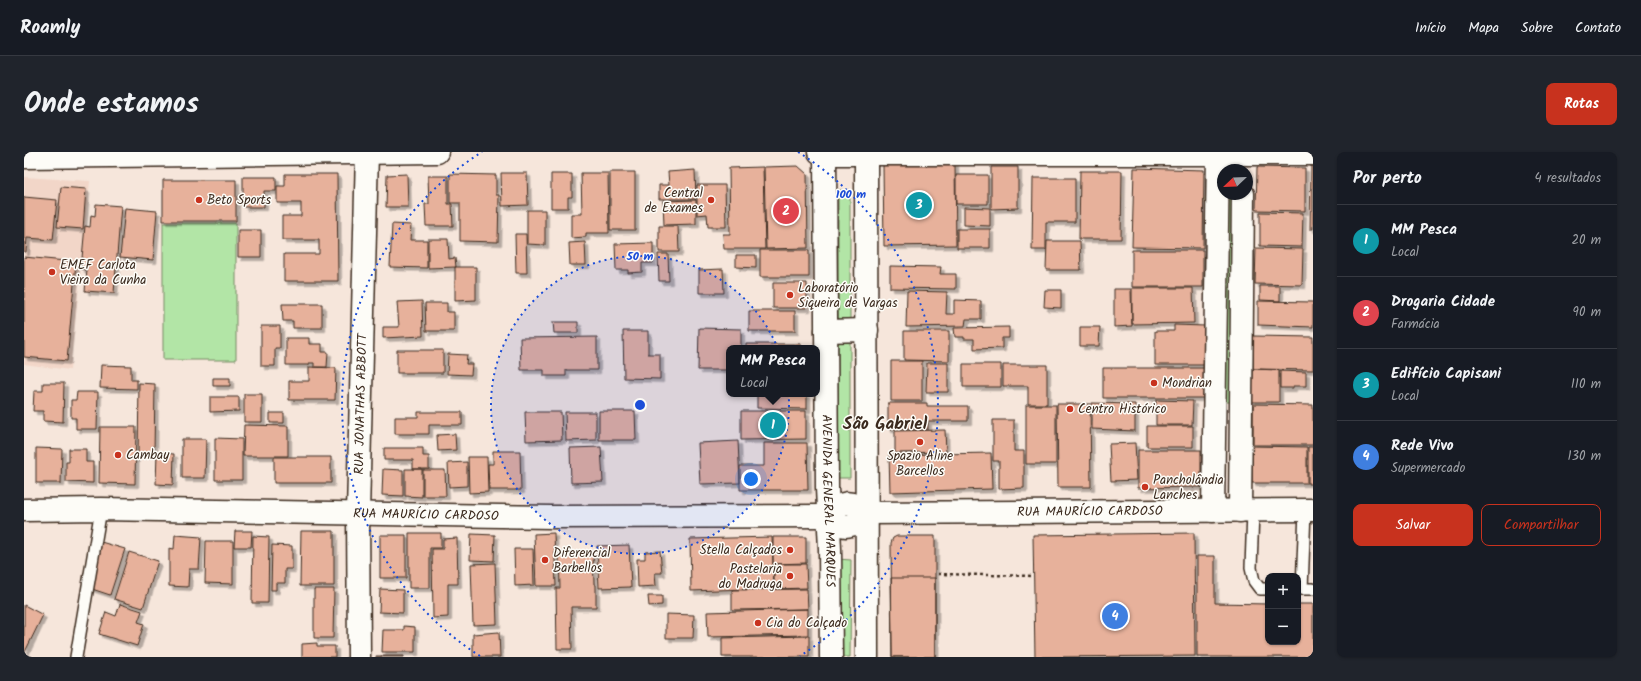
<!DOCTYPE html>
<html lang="pt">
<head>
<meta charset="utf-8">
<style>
  body { margin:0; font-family:Kalam,sans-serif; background:#20242c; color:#f1f3f6 }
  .controls { position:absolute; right:12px; bottom:12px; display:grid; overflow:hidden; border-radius:8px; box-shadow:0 1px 3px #0004 }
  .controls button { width:36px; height:36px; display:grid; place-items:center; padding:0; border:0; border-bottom:1px solid #363941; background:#171b24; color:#f1f3f6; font:20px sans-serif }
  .compass { position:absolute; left:1193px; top:12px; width:36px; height:36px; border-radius:50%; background:#171b24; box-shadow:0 1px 3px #0004; rotate:247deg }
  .you { position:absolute; left:727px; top:327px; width:14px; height:14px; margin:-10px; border:3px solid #fff; border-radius:50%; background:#1a73e8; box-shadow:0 0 0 6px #1a73e833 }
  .badge { display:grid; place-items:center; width:26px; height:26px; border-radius:50%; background:#c8321e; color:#fff; font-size:13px; font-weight:700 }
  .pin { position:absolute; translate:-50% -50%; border:2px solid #fff; box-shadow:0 1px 4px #0006 }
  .popup { position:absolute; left:702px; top:193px; width:94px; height:52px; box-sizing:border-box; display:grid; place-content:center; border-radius:8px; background:#171b24; filter:drop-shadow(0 1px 3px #0005); font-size:13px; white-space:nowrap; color:#9ea1a6 }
  .popup b { font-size:15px; color:#f1f3f6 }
  .popup::after { content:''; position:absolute; left:50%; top:100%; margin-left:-8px; border:8px solid transparent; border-top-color:#171b24 }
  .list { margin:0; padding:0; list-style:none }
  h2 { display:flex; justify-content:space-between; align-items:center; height:52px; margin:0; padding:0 16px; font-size:17px }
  h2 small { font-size:13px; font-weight:400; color:#9ea1a6 }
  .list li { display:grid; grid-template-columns:26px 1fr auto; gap:12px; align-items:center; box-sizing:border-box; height:72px; padding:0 16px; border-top:1px solid #363941 }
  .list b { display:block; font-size:15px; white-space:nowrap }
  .list p { margin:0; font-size:13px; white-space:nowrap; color:#9ea1a6 }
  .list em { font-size:13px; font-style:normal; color:#9ea1a6 }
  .actions { display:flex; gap:8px; padding:12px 16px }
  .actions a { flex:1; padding:9px 0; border:1px solid #c8321e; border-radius:8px; text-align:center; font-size:14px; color:#c8321e }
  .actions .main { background:#c8321e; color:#fff }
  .map { position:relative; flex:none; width:1289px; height:505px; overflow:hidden; border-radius:8px }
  header { display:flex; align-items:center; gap:24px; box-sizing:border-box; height:56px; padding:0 20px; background:#171b24; border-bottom:1px solid #363941 }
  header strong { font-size:19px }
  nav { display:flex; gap:22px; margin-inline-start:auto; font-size:14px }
  .intro { display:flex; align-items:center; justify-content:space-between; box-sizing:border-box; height:96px; padding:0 24px }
  h1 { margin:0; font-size:28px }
  .button { padding:10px 18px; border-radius:8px; background:#c8321e; color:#fff; font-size:14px; font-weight:700 }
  main { display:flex; gap:24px; padding:0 24px }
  aside { flex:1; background:#171b24; border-radius:8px; box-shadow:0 1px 3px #0004 }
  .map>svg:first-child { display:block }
</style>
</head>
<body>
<header>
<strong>Roamly</strong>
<nav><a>Início</a><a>Mapa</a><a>Sobre</a><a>Contato</a></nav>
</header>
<div class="intro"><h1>Onde estamos</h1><a class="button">Rotas</a></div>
<main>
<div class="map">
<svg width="1289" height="505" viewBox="0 0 1289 505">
  <defs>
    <filter id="shadow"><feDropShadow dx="3.5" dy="3.5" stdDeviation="0" flood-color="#0004"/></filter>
  </defs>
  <rect width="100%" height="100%" fill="#f6e6db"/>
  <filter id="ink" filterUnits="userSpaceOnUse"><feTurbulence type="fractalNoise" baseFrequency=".025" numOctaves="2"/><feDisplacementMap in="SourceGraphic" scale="8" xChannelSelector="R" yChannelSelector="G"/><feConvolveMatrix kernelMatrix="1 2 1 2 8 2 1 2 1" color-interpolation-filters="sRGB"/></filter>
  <g filter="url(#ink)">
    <path fill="#f2d6c8" d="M0,25L66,29L46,218L0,212Z"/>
    <path fill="#b2e5a6" stroke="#768862" d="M814,38H826V326H814Z
      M1199,42H1216L1212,250H1195Z
      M139,71H212V208H139Z
      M814,407L827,408L826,505H814Z"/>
    <path fill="#e7b19b" stroke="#3b2a1e" filter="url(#shadow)" d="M931,11L932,93L860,94L859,12Z
      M774,14L783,22L784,96L742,97L740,15Z
      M1287,14H1289V77H1286Z
      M739,15L741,97H700L699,82H706L705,16Z
      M967,15H994V56L967,57Z
      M1233,15L1281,16V59L1232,58Z
      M1110,16L1180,18L1179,96L1108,95Z
      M671,18L672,47H635V33H645L644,20Z
      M1056,19H1098L1097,87H1055Z
      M586,20H611V78H586Z
      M477,21H503L504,53L478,54Z
      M557,21H584L585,81H562V85L547,86V62H558Z
      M261,22H313L314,129H260V102H295V88H258V64H277V51H253V34H261Z
      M383,22L384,55H362L363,23Z
      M426,22L472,23V43H475L474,90L436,89V51H426Z
      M527,22H548V45H544V56H527Z
      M932,23H964V52H932Z
      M404,24H424V52H428L429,74H402L401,52H405Z
      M219,25H252V39H240V55H219Z
      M1009,26H1051V70H1022V98H1008Z
      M139,28H212V69H139Z
      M673,33H701L702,75H684L683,62L673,63Z
      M37,35L62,37L59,77L33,75Z
      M0,45L33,48L29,88L3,86L2,100H0Z
      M672,48V72L640,73L639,49Z
      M72,52L97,54L90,141L61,139L63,118L57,117L61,74L66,75L67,63L71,64Z
      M940,55L966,56V74L940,73Z
      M101,56L133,59L129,108L96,105Z
      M503,58H521V93L503,92Z
      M1236,60L1279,61L1278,95L1236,94Z
      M368,72L387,73L386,88H403V116L366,115Z
      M635,74H654L655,100H635Z
      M933,77H966V96H933Z
      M214,78H237V105H214Z
      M491,82H502L503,121H492Z
      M404,87H424L425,107L431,106L432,115L404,116Z
      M1023,89H1056L1057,118H1022Z
      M561,90L562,113H546L545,91Z
      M629,91V111H618V120L604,121V118H592L591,92Z
      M1232,96L1279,97L1278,133L1231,132Z
      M736,98H785V125H736Z
      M1108,98H1179V135H1108Z
      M634,102H644L645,129H635Z
      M712,103H732V116L712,115Z
      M0,105L52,110L43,209L0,205Z
      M866,114L917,115L916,122H932V137L866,136Z
      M431,115H452V148L431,149Z
      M699,117L700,141H675V118Z
      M749,131H783V156H749Z
      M1236,134H1256V149L1236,148Z
      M1108,136H1169L1170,171L1108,172Z
      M1090,137H1107L1108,174L1090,175Z
      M1021,138H1037V156L1020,155Z
      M883,139L923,140L922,162H930V148L957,149V167H942L941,174L882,175Z
      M398,149L399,184L359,186V175H375L373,150Z
      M1234,149L1289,150V175L1234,173Z
      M401,151H423V160H430V179H402Z
      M258,152H298V176H269V169H259Z
      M725,159H771V179H725Z
      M529,170H554V181H530Z
      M1150,173L1181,174V213H1131V179H1150Z
      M237,174H256V196H251V214H237Z
      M985,175V186H978V196L950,197V187H940V185H931L930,176Z
      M1056,175H1076L1075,194H1056Z
      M675,176L717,177V196H705V218H674Z
      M599,179H624V202H636V227L600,226Z
      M880,179H925V209L880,208Z
      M1229,184L1289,185V218L1229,217Z
      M573,185V218H542V224H520V218H497L496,186Z
      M262,186H285V192H298V200H304L303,215H290V211H285V213H262Z
      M722,192H777V196H722Z
      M373,198H419V221H373Z
      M424,202L443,203L442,212H448L447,223L423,222Z
      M867,209H898V249H867Z
      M903,211H924V240H902Z
      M939,212H977V235H939Z
      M77,213L107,214V228H113V237L76,236Z
      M979,213H1023V252H1004V234H979Z
      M285,215L312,216L311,248H265V229H285Z
      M1079,216H1181V246H1079Z
      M1229,217L1255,218V250H1228Z
      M1256,219L1282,220V234H1269V236H1256Z
      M189,226H206V234H189Z
      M19,231H40L39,270L19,269V259H9L10,239H19Z
      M115,231L131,232L130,302H114Z
      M53,240H74L73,277H52V266H47V248H52Z
      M220,242H238V270H220Z
      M733,242H783V257L733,256Z
      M186,245H215V259L186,260Z
      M1132,248L1169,249L1168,273H1132Z
      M864,251H903V254H944V269H904V277H864Z
      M1068,251L1111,252V279L1068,277Z
      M1033,252H1066L1067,335H1034Z
      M1229,252L1289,253V293H1229Z
      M1002,253H1032V312H1002Z
      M575,259H611L612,288H575Z
      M717,259H782V287L717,288Z
      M394,260H438V273H405V282H371V265H394Z
      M501,260H537L538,288L502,289Z
      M541,260H572V288L542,289Z
      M246,261H260V271H246Z
      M969,268H990V299H1000V336L975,337V309H969Z
      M220,273L264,274V304H219Z
      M1123,274H1169V295H1123Z
      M76,275H112L111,332L75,331Z
      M921,278L922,300L871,301V279Z
      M431,282L432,298L414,299L413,283Z
      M191,286L218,287V328H191Z
      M158,287H182L181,326H158Z
      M714,289L716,331L676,332L674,291Z
      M740,291H783L784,338H716V314H740Z
      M1111,291L1113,328L1087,329L1085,292Z
      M1228,294L1283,295V331H1228Z
      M577,295L579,330L547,331L546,296Z
      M1284,295H1289V332H1284Z
      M12,296L38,297L37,331H12Z
      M360,296H399V304H405V317H389V308H360Z
      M45,297H62V310H69V331L42,330V310H45Z
      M1114,298H1177V335L1114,336Z
      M469,299H496L497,338H465L464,312H469Z
      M133,301L150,302L149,333L132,332Z
      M967,301L968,337L866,340L865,303Z
      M250,305H307V331H250Z
      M444,305H463L464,340L445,341Z
      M443,310V334L425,335L424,311Z
      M359,317L379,318V344L358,343Z
      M381,317H398V345L381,344Z
      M399,318H421L422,344H399Z
      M211,379H228L227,395H210Z
      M277,379H310V434H276Z
      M385,381H417V396H406V436H385Z
      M530,381L532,434H512L510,382Z
      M1170,381L1171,504L1011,505L1009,383Z
      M447,382L471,383L470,409L446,408Z
      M151,383L177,385L175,417H165L164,435L145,434V396L150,397Z
      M356,383H382V426H356Z
      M229,384L245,385L244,451H228Z
      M873,384H911V505H868L867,391L869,386Z
      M748,385L750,436L667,439L666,387Z
      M749,385H782V411L749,412Z
      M433,386L434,432H424V465L409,466L408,397H419V387Z
      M182,389H209V432L181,431Z
      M77,390L101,397L86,443L65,436Z
      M248,393L268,394V417H261V431H252V438H247Z
      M605,393L607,435L575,436L573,394Z
      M490,397H509L510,433L491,434Z
      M636,399L638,421H631L632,434L614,435L613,407H621V400Z
      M105,400L134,409L119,456L90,447Z
      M535,401H569L570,432L572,433V455H547L548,497H533L532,436H536Z
      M1173,404H1191V451L1244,452V490H1274V452H1289V505H1173Z
      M471,411L473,472L449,473L447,412Z
      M750,412H782L783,436L750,437Z
      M867,426H911V505H868Z
      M290,437H310L309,486H290Z
      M356,437L379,438V461L355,460Z
      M783,437L784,457L708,458V438Z
      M624,444H638V453L625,454Z
      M96,452L118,459L114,470L120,472L113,494L75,482L82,460L92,464Z
      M0,453L19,463L0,502Z
      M784,457V483L684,485L683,460Z
      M642,462L670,463L669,486H642Z
      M380,474L391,475V500H358L359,478H380Z
      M475,480L476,505H449V482Z
      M785,484V505H698V486Z
      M293,491V494H311V505H278V492Z
      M352,504H380V505H352Z"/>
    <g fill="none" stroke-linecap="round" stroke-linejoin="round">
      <defs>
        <path id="service" d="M1229,359L1227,416L1230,429L1236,437H1244
          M1274,437H1289
          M1278,437L1281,358
          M52,505L77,357"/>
        <g id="minor">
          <path d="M795,0L801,2H1289"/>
          <path d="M0,5L413,0"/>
          <path d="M1189,359L1194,0"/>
          <path d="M1216,359L1219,42"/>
          <path id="s1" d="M335,505L334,361L343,0"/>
        </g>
        <g id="tertiary">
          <path id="s2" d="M0,358L77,357L528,365L804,364"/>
        </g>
        <g id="secondary">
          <path id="s3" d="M801,0L803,336L806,397L807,505"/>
          <path d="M842,0L843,505"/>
          <path d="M802,179L843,178"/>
          <path id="s4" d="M804,364C818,348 827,347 843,361L1289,358"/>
          <path d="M804,364C819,380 830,375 843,361"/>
        </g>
      </defs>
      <use href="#service" stroke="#3b2a1e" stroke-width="14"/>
      <use href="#minor" stroke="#3b2a1e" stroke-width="25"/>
      <use href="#tertiary" stroke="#3b2a1e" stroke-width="25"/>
      <use href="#secondary" stroke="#3b2a1e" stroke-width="25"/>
      <path stroke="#3b2a1e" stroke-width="2.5" stroke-dasharray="3 3" stroke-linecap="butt" d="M914,422L1010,424"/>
      <use href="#service" stroke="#fdfcf7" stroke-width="11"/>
      <use href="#minor" stroke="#fdfcf7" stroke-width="22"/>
      <use href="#tertiary" stroke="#fdfcf7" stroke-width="22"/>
      <use href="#secondary" stroke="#fdfcf7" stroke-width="22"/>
    </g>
  </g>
  <circle cx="616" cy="253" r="149" fill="#1d4ed8" fill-opacity=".12"/>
  <g fill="none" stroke="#1d4ed8" stroke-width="2" stroke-dasharray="2 4">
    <circle cx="616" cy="253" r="149"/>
    <path d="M456 504A298 298 0 0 1 458 0M774 0A298 298 0 0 1 776 504"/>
  </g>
  <g fill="#c8321e" stroke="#fdfcf7" stroke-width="1.5">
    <circle cx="175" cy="48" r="4"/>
    <circle cx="687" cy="48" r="4"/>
    <circle cx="28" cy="120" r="4"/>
    <circle cx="766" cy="143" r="4"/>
    <circle cx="1130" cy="231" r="4"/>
    <circle cx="1046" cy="257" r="4"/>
    <circle cx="896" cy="290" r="4"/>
    <circle cx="94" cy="303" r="4"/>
    <circle cx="1121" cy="335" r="4"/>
    <circle cx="766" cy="398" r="4"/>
    <circle cx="521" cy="408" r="4"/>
    <circle cx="766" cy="424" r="4"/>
    <circle cx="734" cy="471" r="4"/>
  </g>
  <g text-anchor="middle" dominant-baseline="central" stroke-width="3" stroke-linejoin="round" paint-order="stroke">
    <g font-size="13" fill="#3b2a1e" stroke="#fdfcf7" text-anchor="start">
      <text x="679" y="41" text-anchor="end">Central<tspan x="679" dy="15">de Exames</tspan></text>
      <text x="183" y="48">Beto Sports</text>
      <text x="36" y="113">EMEF Carlota<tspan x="36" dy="15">Vieira da Cunha</tspan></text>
      <text x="774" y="136">Laboratório<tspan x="774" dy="15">Siqueira de Vargas</tspan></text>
      <text x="1138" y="231">Mondrian</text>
      <text x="1054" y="257">Centro Histórico</text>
      <text x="102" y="303">Cambay</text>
      <text x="896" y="304" text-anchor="middle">Spazio Aline<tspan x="896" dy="15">Barcellos</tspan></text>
      <text x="1129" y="328">Pancholândia<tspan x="1129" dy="15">Lanches</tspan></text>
      <text x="758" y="398" text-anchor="end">Stella Calçados</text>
      <text x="529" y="401">Diferencial<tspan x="529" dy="15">Barbellos</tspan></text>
      <text x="758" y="417" text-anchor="end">Pastelaria<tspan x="758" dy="15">do Madruga</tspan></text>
      <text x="742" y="471">Cia do Calçado</text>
    </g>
    <g font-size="13" fill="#3b2a1e" stroke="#fdfcf7">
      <text stroke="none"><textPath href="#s1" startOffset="253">RUA JONATHAS ABBOTT</textPath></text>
      <text stroke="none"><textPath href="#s3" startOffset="349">AVENIDA GENERAL MARQUES</textPath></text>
      <text stroke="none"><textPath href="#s4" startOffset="269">RUA MAURÍCIO CARDOSO</textPath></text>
      <text stroke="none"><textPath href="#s2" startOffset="402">RUA MAURÍCIO CARDOSO</textPath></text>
    </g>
    <g font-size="17" font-weight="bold" fill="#3b2a1e" stroke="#fdfcf7">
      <text x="861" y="272">São Gabriel</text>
    </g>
  </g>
  <circle cx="616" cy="253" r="6" fill="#1d4ed8" stroke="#fdfcf7" stroke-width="2"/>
  <g font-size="12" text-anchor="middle" font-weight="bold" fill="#1d4ed8" stroke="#fdfcf7" stroke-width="3" stroke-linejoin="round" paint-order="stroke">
    <text x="827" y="46">100 m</text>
    <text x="616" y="108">50 m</text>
  </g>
</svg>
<div class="controls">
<button>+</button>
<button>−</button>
</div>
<svg class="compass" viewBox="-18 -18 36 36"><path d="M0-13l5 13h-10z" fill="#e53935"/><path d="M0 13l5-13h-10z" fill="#9ea1a6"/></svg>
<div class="you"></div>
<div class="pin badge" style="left:749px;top:273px;background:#0f9aa8">1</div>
<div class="popup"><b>MM Pesca</b>Local</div>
<div class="pin badge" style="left:762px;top:59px;background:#e0444e">2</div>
<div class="pin badge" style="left:895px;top:53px;background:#0f9aa8">3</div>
<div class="pin badge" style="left:1091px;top:464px;background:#3f7fe0">4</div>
</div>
<aside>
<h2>Por perto<small>4 resultados</small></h2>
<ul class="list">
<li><span class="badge" style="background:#0f9aa8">1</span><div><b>MM Pesca</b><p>Local</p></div><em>20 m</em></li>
<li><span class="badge" style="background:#e0444e">2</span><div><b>Drogaria Cidade</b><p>Farmácia</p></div><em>90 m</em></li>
<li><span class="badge" style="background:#0f9aa8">3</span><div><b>Edifício Capisani</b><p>Local</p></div><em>110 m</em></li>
<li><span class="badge" style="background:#3f7fe0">4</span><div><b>Rede Vivo</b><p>Supermercado</p></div><em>130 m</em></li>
</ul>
<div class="actions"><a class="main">Salvar</a><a>Compartilhar</a></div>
</aside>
</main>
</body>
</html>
